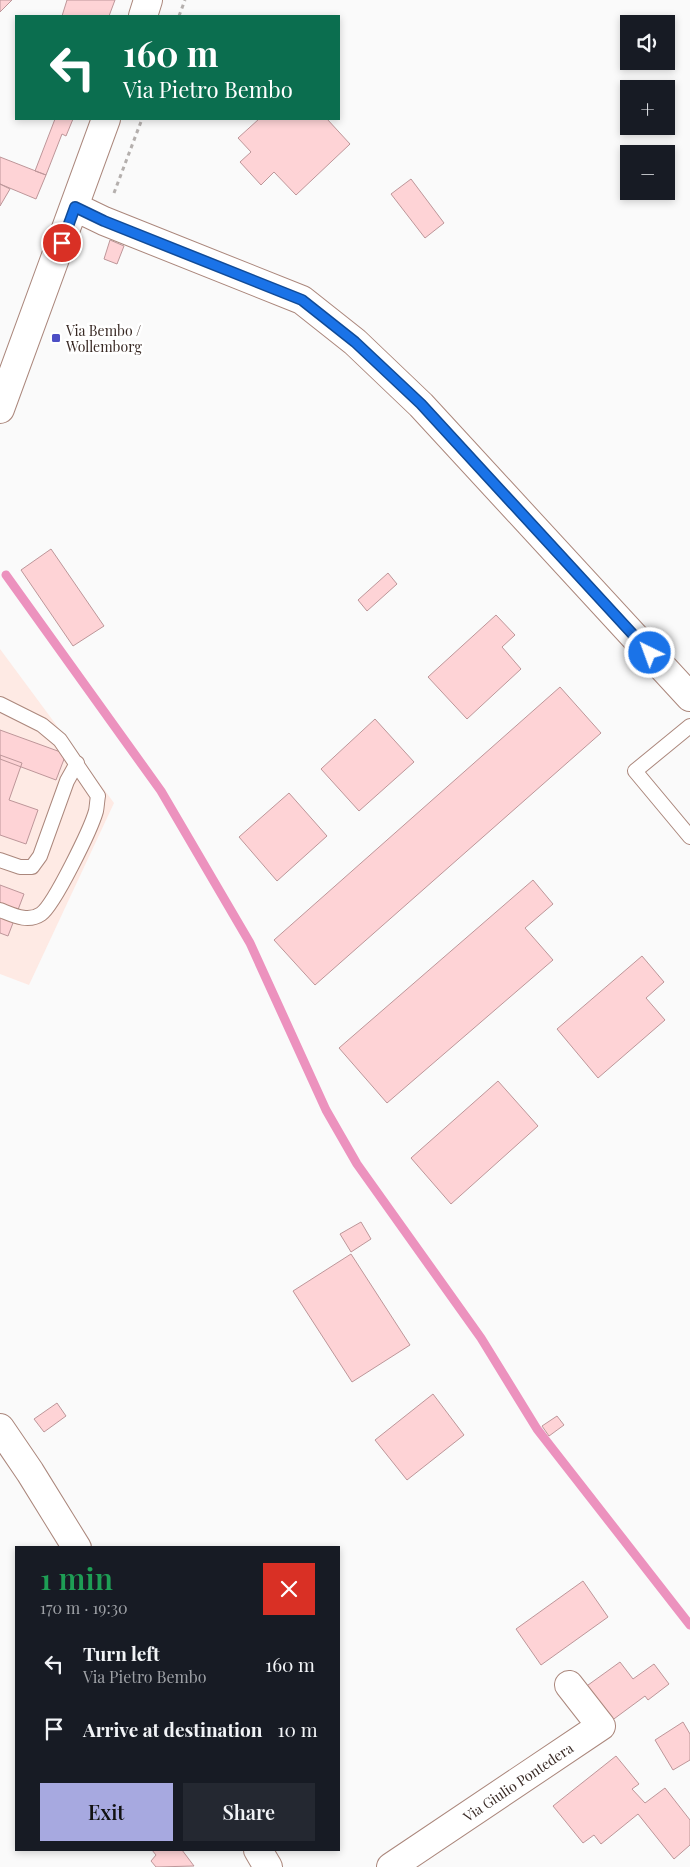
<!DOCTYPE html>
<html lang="en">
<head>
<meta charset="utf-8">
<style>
	:root { --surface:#171b24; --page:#242831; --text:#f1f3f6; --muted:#9ea1a6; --accent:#a7a9e0 }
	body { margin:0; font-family:"Playfair Display",serif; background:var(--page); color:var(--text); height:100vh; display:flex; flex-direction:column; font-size:19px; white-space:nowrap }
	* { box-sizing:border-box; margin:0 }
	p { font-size:16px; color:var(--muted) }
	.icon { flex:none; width:28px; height:28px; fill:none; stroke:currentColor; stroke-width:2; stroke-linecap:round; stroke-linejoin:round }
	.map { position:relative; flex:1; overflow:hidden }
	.sheet { position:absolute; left:15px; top:1546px; width:325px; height:305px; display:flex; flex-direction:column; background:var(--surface); border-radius:0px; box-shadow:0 2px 8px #0003 }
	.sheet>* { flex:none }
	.guide { position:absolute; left:15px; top:15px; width:325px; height:105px; border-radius:0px; box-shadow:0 2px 8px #0003; background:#0b6e4f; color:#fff; overflow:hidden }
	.tools { position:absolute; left:620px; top:15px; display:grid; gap:10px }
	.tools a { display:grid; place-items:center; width:55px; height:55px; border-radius:0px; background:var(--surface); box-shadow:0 2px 8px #0003; font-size:25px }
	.pin { position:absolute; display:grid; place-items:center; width:42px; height:42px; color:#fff; margin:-21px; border:2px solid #fff; border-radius:50%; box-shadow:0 1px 5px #0007 }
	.me { position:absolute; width:55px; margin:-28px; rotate:318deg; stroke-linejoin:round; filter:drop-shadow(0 0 4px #0008) }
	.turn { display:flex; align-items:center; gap:18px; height:105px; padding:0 25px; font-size:22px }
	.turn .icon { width:65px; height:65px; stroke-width:2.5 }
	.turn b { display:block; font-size:35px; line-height:42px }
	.round { display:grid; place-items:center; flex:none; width:52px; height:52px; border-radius:0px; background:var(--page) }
	.summary { display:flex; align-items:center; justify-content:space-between; height:85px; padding:0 25px }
	h1 { font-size:30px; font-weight:600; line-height:38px; color:#1e9e55 }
	.cta { display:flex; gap:10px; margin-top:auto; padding:10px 25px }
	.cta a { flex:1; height:58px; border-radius:0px; background:var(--accent); color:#111; font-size:20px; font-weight:600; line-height:58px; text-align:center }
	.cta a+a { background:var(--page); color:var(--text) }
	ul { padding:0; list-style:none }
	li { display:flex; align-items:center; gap:15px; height:65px; padding:0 25px }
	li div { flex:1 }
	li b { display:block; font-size:19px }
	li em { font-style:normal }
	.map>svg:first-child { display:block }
</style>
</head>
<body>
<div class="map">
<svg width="690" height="1867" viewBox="0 0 690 1867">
	<rect width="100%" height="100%" fill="#fafafa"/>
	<path fill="#feeae4" d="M0 649 114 803 29 985 0 974Z"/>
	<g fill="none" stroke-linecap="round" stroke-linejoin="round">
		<path stroke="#ec92be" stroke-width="9" d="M6 575 161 791 250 943 326 1110 357 1164 481 1338 537 1429 690 1625"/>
	</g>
	<path fill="#fed3d6" stroke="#bd9699" d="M0 0H12L0 12Z
		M67 0H115L109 16H62Z
		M55 119H73L66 136 62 134 46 175 35 171Z
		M259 119H327L350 144 296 195 274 172 261 185 240 162 251 152 238 138Z
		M0 157 46 175 36 199 0 184Z
		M411 179 444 223 425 238 391 194Z
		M0 184 10 189 0 206Z
		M110 240 124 246 117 264 104 259Z
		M51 549 104 626 73 646 21 570Z
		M388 573 397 584 367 611 358 600Z
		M496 615 515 635 502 647 521 669 467 719 428 677Z
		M560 687 601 733 315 985 274 940Z
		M375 719 414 762 359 811 321 769Z
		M0 730 66 754 56 780 0 759Z
		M0 755 22 763 9 800 38 810 26 844 0 835Z
		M289 793 327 836 277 881 239 837Z
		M533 880 553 904 525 928 553 960 387 1103 339 1048Z
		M0 885 24 894 8 936 0 933Z
		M642 956 664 982 646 998 665 1020 598 1078 557 1029Z
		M498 1081 538 1126 451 1204 411 1158Z
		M361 1222 371 1239 351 1252 340 1234Z
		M351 1254 410 1345 352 1382 293 1291Z
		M433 1394 464 1435 407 1480 375 1440Z
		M57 1403 66 1416 44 1432 34 1419Z
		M557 1416 564 1425 549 1436 542 1426Z
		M583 1581 608 1617 541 1665 516 1629Z
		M620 1662 633 1679 654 1664 669 1684 648 1700 645 1696 603 1727 577 1693Z
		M683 1722 690 1734V1760L673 1770 655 1740Z
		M616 1756 639 1784 632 1789 645 1803 665 1788 690 1820V1845L674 1859 638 1814 601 1844 594 1835 583 1843 553 1806Z
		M152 1850H182L194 1866 156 1867 151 1861 156 1855Z"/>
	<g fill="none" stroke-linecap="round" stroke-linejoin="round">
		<g stroke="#ab877c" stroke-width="16">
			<path id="lane" d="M0 704 42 725 60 740 98 796C97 801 97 806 96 811 91 829 54 905 41 914 28 923 13 915 0 910
				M690 726 635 771 690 837
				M0 860 20 867H32L40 856 67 781 77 763"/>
		</g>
		<g stroke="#ab877c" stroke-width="30">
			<path id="street" d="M75 207 104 221 302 300 355 342 421 405 690 697
				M0 1428 30 1472 77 1548
				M258 1850 268 1867
				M391 1867 601 1726 569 1685"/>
		</g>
		<g stroke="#ab877c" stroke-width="30">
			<path id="secondary" d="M143 16 148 0
				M0 409 106 119"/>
		</g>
		<path stroke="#b4afad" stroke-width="3" stroke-dasharray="4 4" stroke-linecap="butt" d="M179 16 185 0
			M114 193 142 119"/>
		<use href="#lane" stroke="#fff" stroke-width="14"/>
		<use href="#street" stroke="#fff" stroke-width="28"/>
		<use href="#secondary" stroke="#fff" stroke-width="28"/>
	</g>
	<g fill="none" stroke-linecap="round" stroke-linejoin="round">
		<g stroke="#114b97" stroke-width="12">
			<path id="route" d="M62 243 75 207 104 221 302 300 355 342 421 404 650 653"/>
		</g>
		<use href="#route" stroke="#1a73e8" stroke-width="9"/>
	</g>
	<rect fill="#4d4fc5" stroke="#fff" stroke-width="2" x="51" y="333" width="10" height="10" rx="2.5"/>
	<g text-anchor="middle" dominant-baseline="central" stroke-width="5" stroke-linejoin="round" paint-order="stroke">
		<g font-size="14" fill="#392a25" stroke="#fff" text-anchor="start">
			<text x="66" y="330">Via Bembo /<tspan x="66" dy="16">Wollemborg</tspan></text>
		</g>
		<g font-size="14" fill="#392a25" stroke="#fff">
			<text transform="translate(518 1782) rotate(-34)">Via Giulio Pontedera</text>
		</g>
	</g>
</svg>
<div class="tools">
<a><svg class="icon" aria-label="sound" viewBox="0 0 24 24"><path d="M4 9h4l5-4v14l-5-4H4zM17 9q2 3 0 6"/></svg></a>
<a>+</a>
<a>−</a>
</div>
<div class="pin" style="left:62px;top:243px;background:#d93025"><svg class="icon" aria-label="arrive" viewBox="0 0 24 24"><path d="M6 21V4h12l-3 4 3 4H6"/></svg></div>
<svg class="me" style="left:650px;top:653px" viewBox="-20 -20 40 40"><circle r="17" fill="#1a73e8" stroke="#fff" stroke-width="3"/><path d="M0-11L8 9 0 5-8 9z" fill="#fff"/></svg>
<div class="guide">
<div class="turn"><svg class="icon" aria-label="left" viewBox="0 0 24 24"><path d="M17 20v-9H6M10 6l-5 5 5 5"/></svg><div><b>160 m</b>Via Pietro Bembo</div></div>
</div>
<section class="sheet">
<div class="summary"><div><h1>1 min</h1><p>170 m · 19:30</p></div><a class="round" style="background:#d93025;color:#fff"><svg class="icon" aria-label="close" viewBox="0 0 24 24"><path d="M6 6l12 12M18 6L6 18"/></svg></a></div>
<ul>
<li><svg class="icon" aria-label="left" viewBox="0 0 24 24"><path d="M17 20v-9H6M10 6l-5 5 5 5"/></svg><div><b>Turn left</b><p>Via Pietro Bembo</p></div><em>160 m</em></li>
<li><svg class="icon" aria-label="arrive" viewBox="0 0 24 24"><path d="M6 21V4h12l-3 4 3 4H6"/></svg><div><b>Arrive at destination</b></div><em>10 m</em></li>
</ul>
<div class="cta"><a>Exit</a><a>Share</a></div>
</section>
</div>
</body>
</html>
